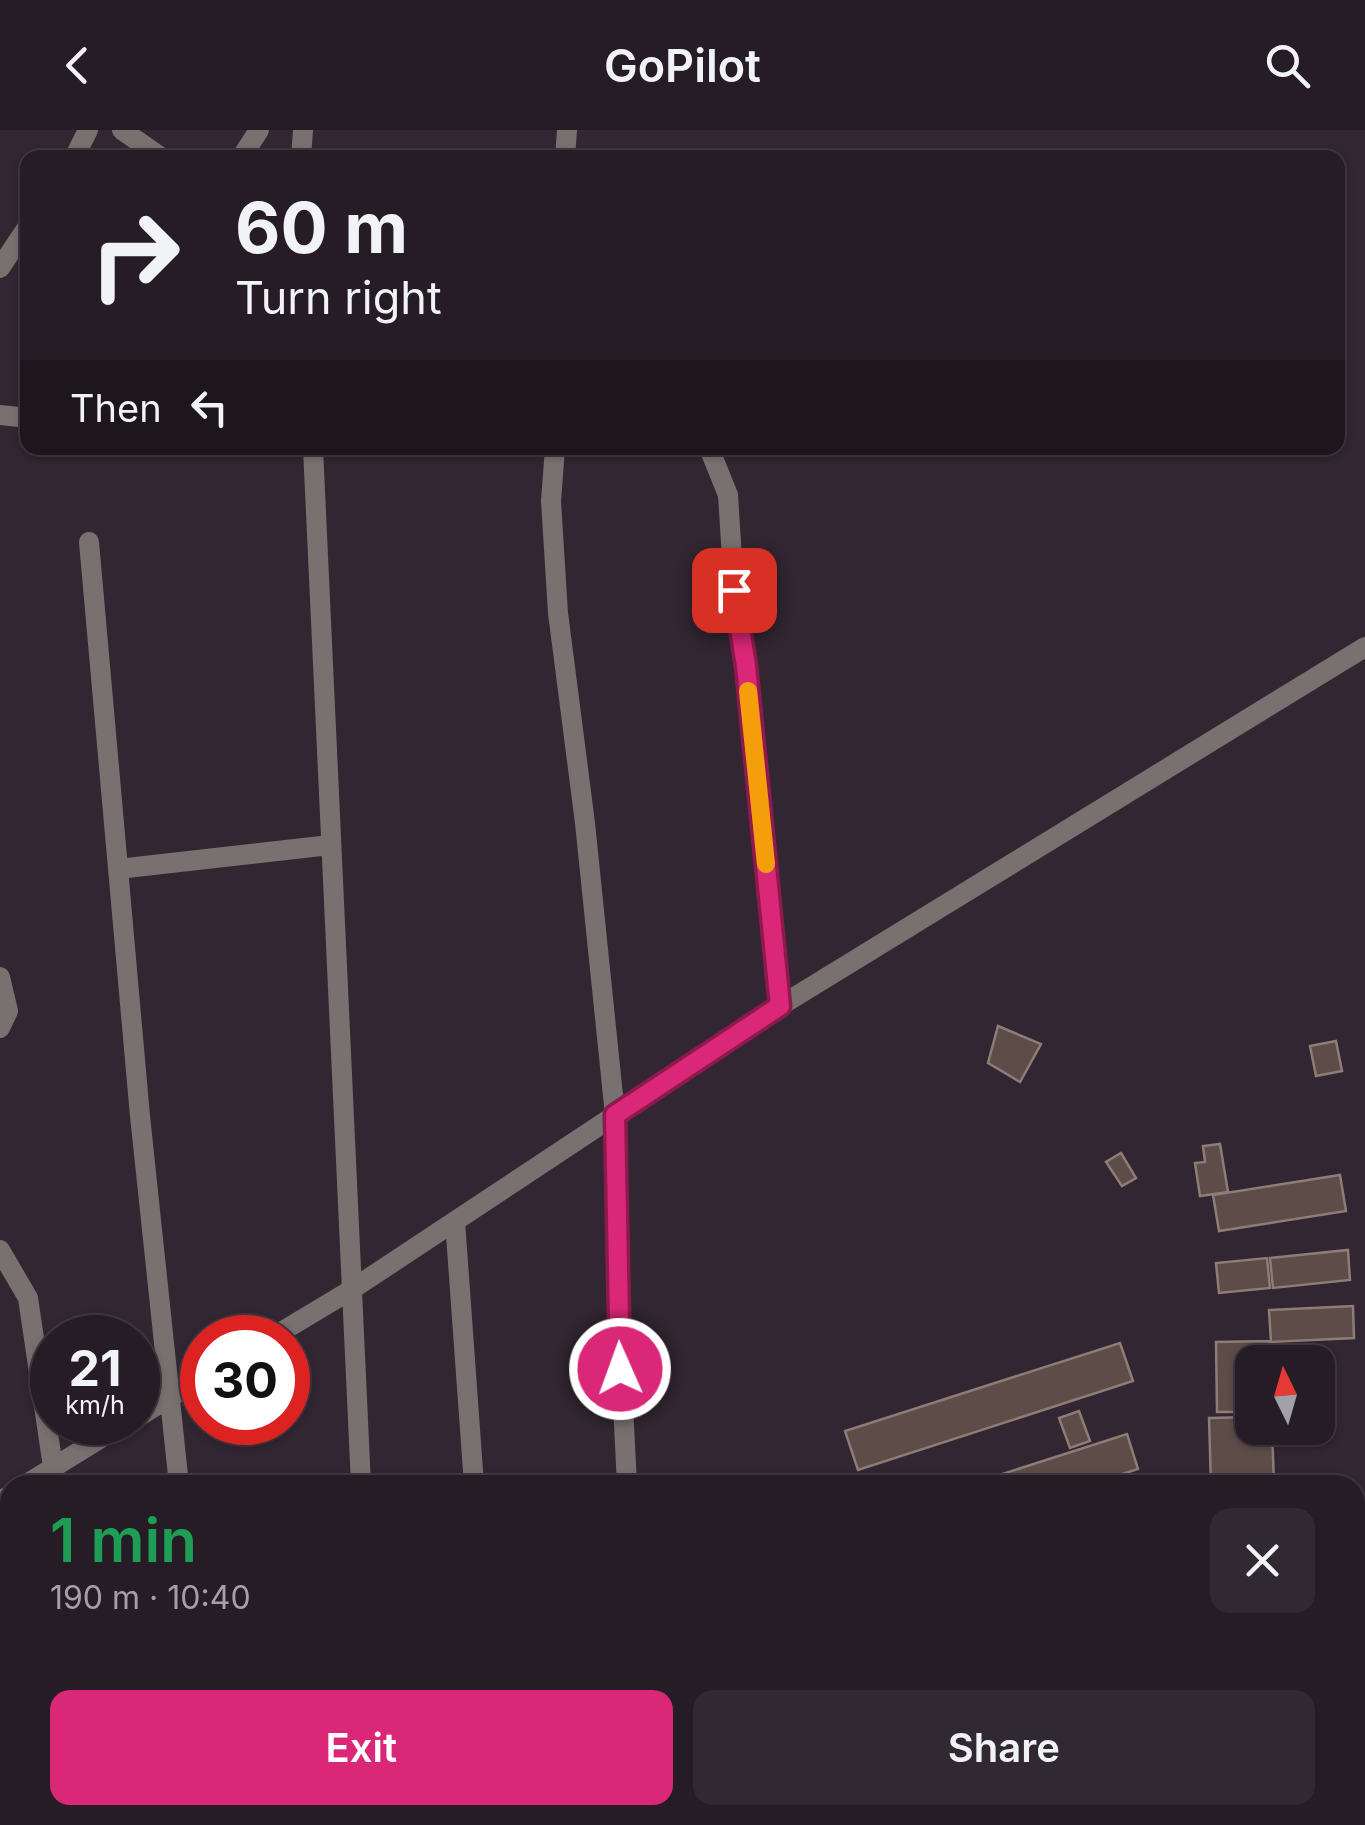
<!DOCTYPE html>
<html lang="en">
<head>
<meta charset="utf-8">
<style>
	:root { --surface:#251c25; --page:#312932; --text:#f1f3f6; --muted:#a3a1a7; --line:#423a42; --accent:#db2777 }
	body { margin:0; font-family:Inter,sans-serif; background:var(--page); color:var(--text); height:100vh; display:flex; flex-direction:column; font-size:38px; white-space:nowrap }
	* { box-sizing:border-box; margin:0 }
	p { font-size:32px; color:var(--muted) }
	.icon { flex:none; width:55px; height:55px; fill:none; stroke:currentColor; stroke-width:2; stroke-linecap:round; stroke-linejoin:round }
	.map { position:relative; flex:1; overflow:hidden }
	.panel { position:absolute; left:0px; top:1345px; width:1365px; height:350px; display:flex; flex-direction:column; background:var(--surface); border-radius:30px 30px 0 0; box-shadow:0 2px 8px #0004,0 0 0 2px var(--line) }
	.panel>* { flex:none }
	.hud { position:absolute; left:20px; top:20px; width:1325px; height:305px; border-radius:20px; box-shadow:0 2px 8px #0004,0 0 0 2px var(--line); background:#251c25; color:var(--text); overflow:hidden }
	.needle { width:65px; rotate:355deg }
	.tools { position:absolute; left:1235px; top:1215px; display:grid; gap:20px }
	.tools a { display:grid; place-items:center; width:100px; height:100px; border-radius:20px; background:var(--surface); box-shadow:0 2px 8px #0004,0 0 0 2px var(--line); font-size:50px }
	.speed { position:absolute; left:30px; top:1185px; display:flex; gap:20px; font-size:50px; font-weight:700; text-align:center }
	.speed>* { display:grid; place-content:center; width:130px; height:130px; border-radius:50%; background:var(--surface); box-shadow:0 2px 8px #0004,0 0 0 2px var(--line); line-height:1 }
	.speed small { font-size:25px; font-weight:400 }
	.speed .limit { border:15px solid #d22; background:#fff; color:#111 }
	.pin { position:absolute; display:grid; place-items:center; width:85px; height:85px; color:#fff; margin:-42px; border-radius:20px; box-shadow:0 5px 15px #0006 }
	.me { position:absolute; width:110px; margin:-55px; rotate:358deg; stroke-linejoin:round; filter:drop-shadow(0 0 8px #0008) }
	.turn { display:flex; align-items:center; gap:35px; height:210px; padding:0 50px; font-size:45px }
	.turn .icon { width:130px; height:130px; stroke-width:2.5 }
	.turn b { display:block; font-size:70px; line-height:85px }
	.then { display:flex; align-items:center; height:95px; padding:0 50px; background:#0003; gap:20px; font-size:38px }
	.round { display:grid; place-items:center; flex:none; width:105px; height:105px; border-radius:20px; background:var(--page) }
	.headline { display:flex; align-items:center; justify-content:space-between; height:170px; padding:0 50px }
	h1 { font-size:60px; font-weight:600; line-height:75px; color:#1e9e55 }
	.button { display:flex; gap:20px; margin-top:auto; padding:20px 50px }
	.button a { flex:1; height:115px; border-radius:20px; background:var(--accent); color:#fff; font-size:40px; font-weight:600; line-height:115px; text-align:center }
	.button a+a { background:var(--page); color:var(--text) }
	header { display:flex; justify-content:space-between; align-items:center; height:130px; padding:0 50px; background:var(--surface); font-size:45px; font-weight:600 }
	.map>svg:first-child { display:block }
</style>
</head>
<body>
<header><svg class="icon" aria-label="back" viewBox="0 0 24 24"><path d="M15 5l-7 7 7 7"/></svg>GoPilot<svg class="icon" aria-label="search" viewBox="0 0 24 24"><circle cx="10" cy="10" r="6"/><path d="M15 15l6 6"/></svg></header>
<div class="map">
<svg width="1365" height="1695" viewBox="0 0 1365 1695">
	<rect width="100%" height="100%" fill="#312631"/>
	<path fill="#5d4c47" stroke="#8e7c76" stroke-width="2.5" d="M998 896 1041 914 1020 952 988 933Z
		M1336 911 1342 941 1316 946 1310 916Z
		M1220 1014 1228 1062 1200 1066 1195 1033 1205 1032 1203 1016Z
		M1121 1023 1136 1048 1122 1056 1106 1032Z
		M1340 1045 1346 1081 1219 1101 1213 1065Z
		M1348 1120 1350 1150 1273 1158 1270 1128Z
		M1267 1128 1270 1158 1219 1163 1216 1133Z
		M1353 1176 1354 1208 1271 1212 1269 1180Z
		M1269 1211 1270 1232H1252V1282H1217L1216 1212Z
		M1120 1213 1133 1251 858 1340 845 1301Z
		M1079 1281 1090 1311 1070 1318 1059 1288Z
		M1252 1287V1298H1272L1274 1355H1211L1209 1288Z
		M1127 1304 1138 1339 1089 1355H968Z"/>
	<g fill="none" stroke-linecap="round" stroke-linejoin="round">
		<path stroke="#79716f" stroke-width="20" d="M122 0 162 28
			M74 28 88 0
			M241 28 259 0
			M301 28 303 0
			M565 28 567 0
			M0 138 28 96
			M0 285 28 288
			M313 318 361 1355
			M555 318 551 371 558 483 585 693 615 985 616 1133 627 1355
			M709 318 728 365 734 460 746 536 780 876
			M89 412 140 986 179 1355
			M118 739 330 715
			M0 847 8 881 0 898
			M455 1091 474 1355
			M0 1120 28 1168 53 1337
			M271 1208 351 1160 780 876 1365 517
			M138 1287 202 1248
			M25 1355 127 1292
			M0 1371 10 1365"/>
	</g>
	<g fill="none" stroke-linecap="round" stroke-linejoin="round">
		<g stroke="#8e194d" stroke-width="25">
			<path id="route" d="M620 1239 615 985 780 876 746 536 734 460"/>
		</g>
		<use href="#route" stroke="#db2777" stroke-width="18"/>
		<path stroke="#f59e0b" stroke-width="18" d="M748 561 766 734"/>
	</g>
</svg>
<div class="tools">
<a><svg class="needle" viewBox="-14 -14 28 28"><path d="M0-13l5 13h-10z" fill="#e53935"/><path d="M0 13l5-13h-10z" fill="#a3a1a7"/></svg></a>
</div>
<div class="speed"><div>21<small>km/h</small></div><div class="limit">30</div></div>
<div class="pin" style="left:734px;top:460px;background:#d93025"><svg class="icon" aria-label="arrive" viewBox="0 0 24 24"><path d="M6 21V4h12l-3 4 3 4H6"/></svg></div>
<svg class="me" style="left:620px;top:1239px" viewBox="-20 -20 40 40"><circle r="17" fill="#db2777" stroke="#fff" stroke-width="3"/><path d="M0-11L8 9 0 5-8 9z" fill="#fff"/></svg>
<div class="hud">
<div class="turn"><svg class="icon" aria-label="right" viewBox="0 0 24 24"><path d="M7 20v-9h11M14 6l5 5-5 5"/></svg><div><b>60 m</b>Turn right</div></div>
<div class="then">Then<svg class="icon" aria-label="left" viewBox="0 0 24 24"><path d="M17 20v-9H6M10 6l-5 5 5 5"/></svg></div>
</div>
<section class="panel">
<div class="headline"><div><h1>1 min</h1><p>190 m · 10:40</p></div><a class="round"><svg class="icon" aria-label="close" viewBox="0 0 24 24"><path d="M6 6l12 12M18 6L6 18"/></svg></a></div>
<div class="button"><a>Exit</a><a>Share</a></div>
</section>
</div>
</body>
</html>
